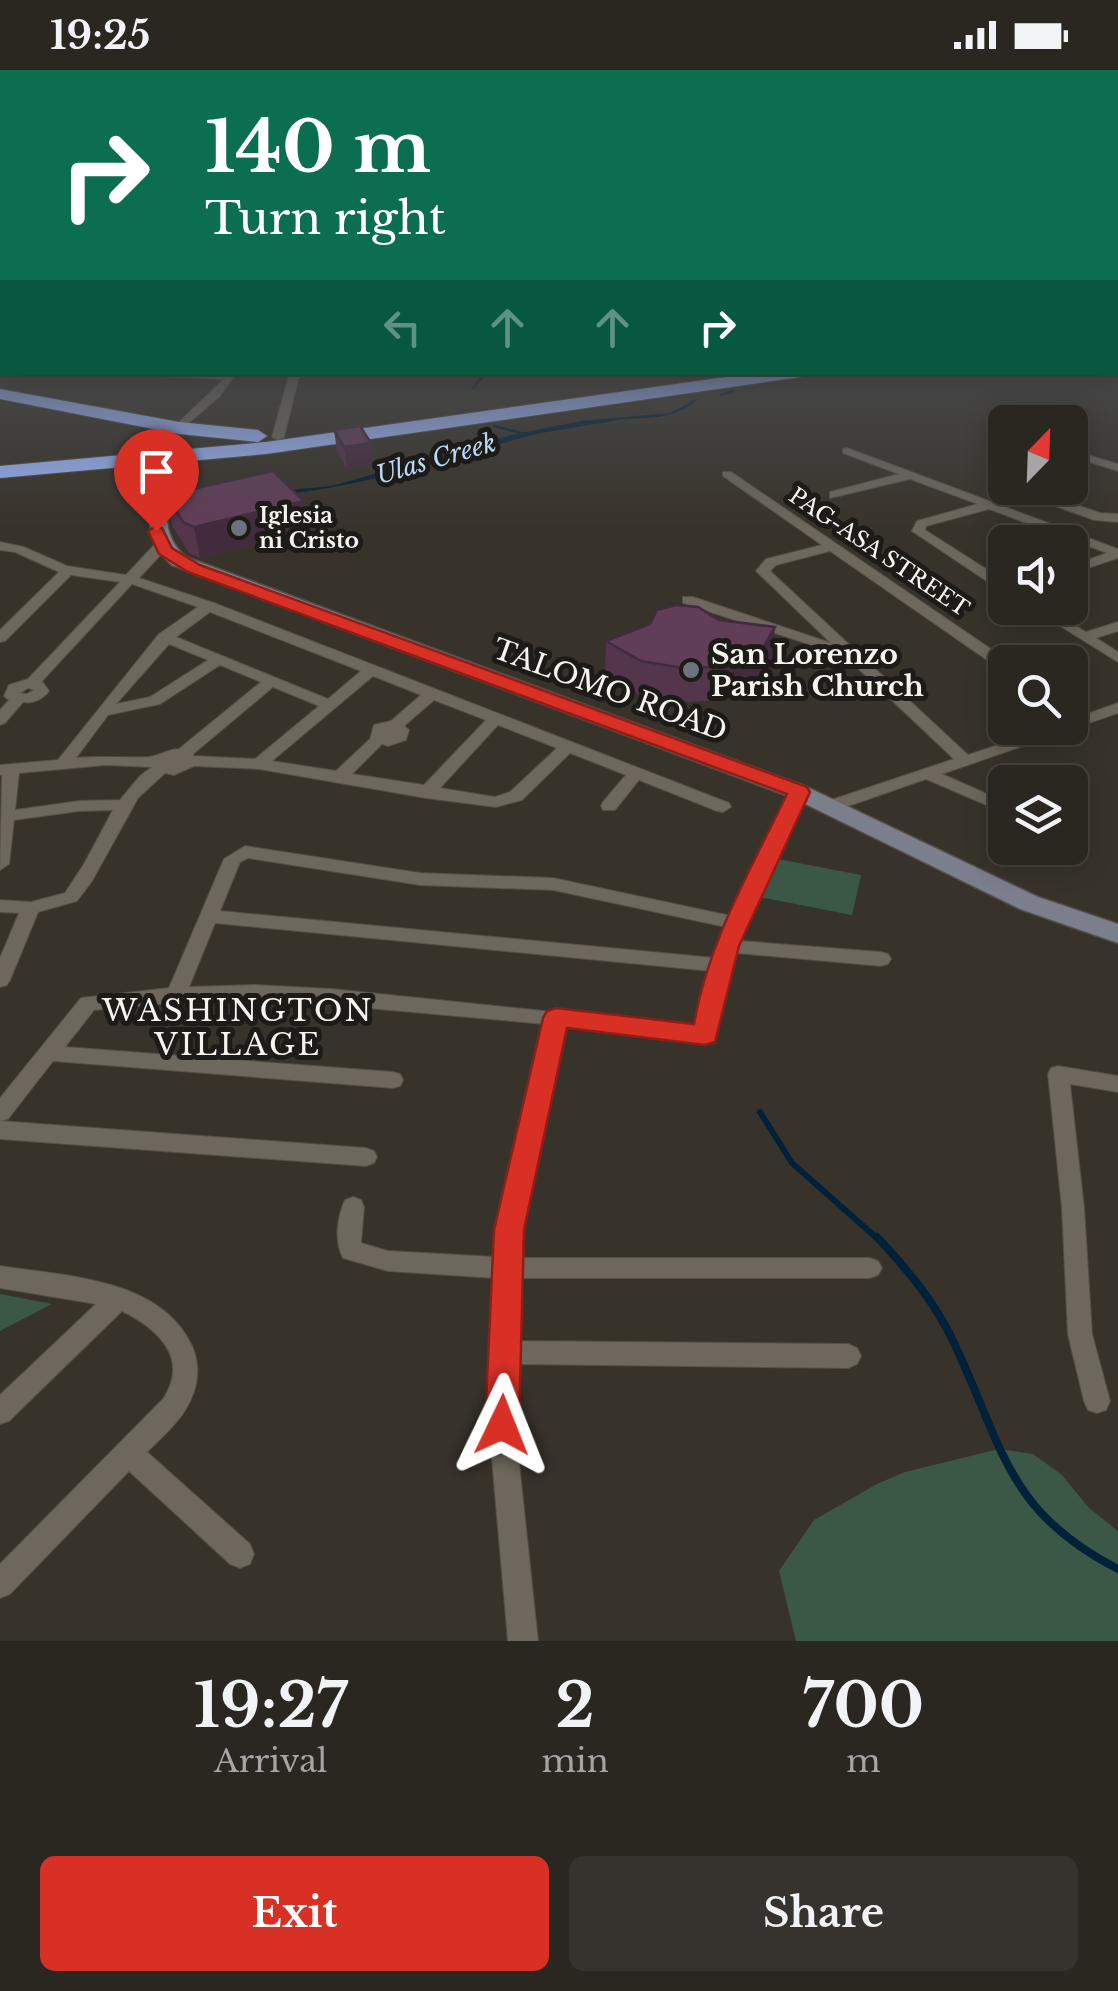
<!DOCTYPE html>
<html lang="en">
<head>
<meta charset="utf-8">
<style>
	:root { --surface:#2a2620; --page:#36322d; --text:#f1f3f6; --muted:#a5a5a5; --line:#46433e; --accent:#d93025 }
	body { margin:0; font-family:"Libre Baskerville",serif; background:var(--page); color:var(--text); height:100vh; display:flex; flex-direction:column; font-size:38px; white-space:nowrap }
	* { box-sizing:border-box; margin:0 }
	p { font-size:32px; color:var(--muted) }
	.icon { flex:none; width:55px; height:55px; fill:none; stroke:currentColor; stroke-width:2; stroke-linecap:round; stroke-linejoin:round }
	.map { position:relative; height:1571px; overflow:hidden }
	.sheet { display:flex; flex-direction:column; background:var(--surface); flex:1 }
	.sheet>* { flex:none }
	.top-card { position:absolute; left:0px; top:0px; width:1120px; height:305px; box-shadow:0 5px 25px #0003,0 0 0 2px var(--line); background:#0b6e4f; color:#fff; overflow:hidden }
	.needle { width:65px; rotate:23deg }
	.fabs { position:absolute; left:988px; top:335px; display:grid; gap:20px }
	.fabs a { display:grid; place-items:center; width:100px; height:100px; border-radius:15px; background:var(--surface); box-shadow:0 5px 25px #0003,0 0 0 2px var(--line); font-size:50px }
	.pin { position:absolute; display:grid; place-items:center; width:85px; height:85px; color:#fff; margin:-102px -42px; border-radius:50% 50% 50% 0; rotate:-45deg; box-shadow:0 0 10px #0007 }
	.pin .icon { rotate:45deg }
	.me { position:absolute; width:110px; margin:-55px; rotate:2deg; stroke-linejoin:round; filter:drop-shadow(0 0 8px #0008) }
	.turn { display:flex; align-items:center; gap:35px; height:210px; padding:0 40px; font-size:45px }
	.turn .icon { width:130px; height:130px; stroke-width:2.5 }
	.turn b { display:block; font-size:70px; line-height:85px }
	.lanes { display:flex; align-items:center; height:95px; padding:0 40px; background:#0003; justify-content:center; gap:50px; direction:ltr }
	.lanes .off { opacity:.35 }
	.eta { display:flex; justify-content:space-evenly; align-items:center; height:170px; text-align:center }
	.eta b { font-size:60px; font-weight:800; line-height:70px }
	.action { display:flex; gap:20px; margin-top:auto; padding:20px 40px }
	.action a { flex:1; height:115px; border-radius:15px; background:var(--accent); color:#fff; font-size:40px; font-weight:800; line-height:115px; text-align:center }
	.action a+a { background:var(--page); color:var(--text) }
	.status { display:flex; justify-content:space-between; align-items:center; height:70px; padding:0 50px; background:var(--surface); direction:ltr }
	.status svg { height:28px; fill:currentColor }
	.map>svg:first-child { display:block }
</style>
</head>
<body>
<div class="status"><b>19:25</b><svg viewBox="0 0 49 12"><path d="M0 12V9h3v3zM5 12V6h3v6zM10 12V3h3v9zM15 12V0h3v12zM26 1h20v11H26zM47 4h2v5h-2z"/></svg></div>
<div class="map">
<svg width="1118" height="1571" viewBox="0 0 1118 1571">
	<rect width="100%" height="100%" fill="#38332a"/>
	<path fill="#3b5746" d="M772 788 861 805 852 845 760 827Z
		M0 1224 52 1234 0 1261Z
		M999 1379 1033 1384 1062 1405 1088 1437 1118 1461V1571H796L779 1501 814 1450 877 1414 905 1402Z"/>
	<path fill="#00213a" d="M698 328C672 354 645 345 612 351 582 357 550 360 521 368 440 391 358 418 274 425L267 422 332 416 511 365 581 351 670 343Z"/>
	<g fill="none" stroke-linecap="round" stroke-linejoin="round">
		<path stroke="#00213a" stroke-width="2.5" d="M473 318 484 305
			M721 325 733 321
			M494 356 525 364"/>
		<path stroke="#00213a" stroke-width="6" d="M760 1042 792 1093 879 1170"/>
		<path stroke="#00213a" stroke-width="8" d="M877 1167C906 1198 935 1232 953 1271 1003 1375 1005 1441 1118 1499"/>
		<g stroke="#544e47" stroke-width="2">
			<path id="street" d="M131 302 227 303 237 302 220 326 179 361 175 360V356L224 309 136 305Z
				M290 302H300L284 367 278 370 272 367Z
				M847 378 1118 479V488L1070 504V496L1107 483 989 439 926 456 925 460 1005 511V521L1000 520 912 461 917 451 978 434 910 409 830 428V422L899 404 843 383V379Z
				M1084 384 1118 394V401L1080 389V385Z
				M723 402H731L1010 592H1005V600L1000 599 830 481 776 495 770 501 968 685 1049 658H1070V650L1118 633V643L942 704 1005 732V743L926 709 837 740H825L823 736 825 732 954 689 845 586 683 533V527H693L831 573 756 501 766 489 822 475 723 406Z
				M1037 421 1100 443 1118 444V452L1094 450 1033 428V422Z
				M0 472 24 477 67 496 126 505 156 473H166V479L139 508 214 533 729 733 731 737 723 742 717 741 639 710 615 740H603L601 736 603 732 626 705 570 683 522 730 496 737 426 728 259 699 194 696 174 705 165 703 138 728 92 811 77 831 38 842 10 910 7 915 0 917V888L19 843 0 842V830L31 832 65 823 84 794 113 740 79 741 14 750 9 794 0 800 2 705H0V695L58 690 159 564 198 537 132 514 42 611 49 621C43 629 33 634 23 632L5 653 0 655V640L9 630 4 626 9 615 28 609 120 512 71 505 5 571 0 572V560L59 502 15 482 0 480ZM210 542 361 601 328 629 176 567ZM169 574 208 590 150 627 116 634ZM220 595 261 612 179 679C168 679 159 686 149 687 124 688 101 686 76 688L108 645 160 634ZM373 606 421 625 391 651 374 655 370 669 336 701 272 691ZM273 617 319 636 255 689 194 686 193 684ZM28 618 34 620 27 624 20 623ZM434 630 486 650 424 715 352 704 382 674 388 676 406 670 409 660 404 656ZM498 655 557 678 510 722 495 727 440 718ZM106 695 152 697 140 706 120 730 79 731 15 740 19 703Z
				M1031 538H1047L1086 562 1118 552V561L1096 568 1118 582V592Z
				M799 717 807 722 765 810 740 871 881 882 888 884 891 889 888 894 881 896 736 883 715 965 712 970 705 973 564 957 521 1159 520 1188H870L878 1191 882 1198 878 1205 870 1208H519L517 1271 848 1274 857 1278 861 1286 857 1294 848 1298 517 1294 515 1355 538 1571H508L489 1355 495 1208 388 1201 343 1188C334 1170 337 1148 345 1130L353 1127 361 1130 364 1137 361 1173 388 1181 496 1187 497 1159 545 954 279 930H207L94 940 65 977 393 1002 400 1004 403 1010 400 1016 393 1018 53 991 8 1049 0 1051 366 1078 374 1081 377 1087 374 1093 366 1096 0 1069V1028L81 928 169 918 224 789 245 776 420 803 553 808 731 846 791 722ZM248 788 420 815 553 820 726 857 717 876 715 888 220 841 240 792ZM215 853 711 901 697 957 332 919 255 915 189 917Z
				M1070 761 1086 770 1083 774 1070 773Z
				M1058 996 1118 1006V1022L1070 1014 1084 1138 1092 1264 1110 1331 1106 1340 1097 1343 1088 1340 1084 1331 1068 1264 1062 1138 1048 1004 1051 998Z
				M0 1196C65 1206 161 1208 192 1276 202 1299 197 1322 184 1342 174 1357 159 1370 147 1382L250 1474 254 1484 250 1494 240 1498 230 1494 129 1401 10 1524 0 1528V1494L163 1329C190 1288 158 1259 122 1241L9 1351 0 1354V1325L96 1234 0 1218Z"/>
		</g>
		<g stroke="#544e47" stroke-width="3">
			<path id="secondary" d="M164 385 178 388C170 423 154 460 186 487L807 717 1038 827 1118 854V873L1020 839 791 727 172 495C139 466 147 421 164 385Z"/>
		</g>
		<g stroke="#544e47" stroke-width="2">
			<path id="highway" d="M761 302H809L801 307 266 384 0 408V396L266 372Z
				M0 319 179 352 258 360 267 366 258 372 179 364 0 329Z"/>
		</g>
		<use href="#street" fill="#6d675d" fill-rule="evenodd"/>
		<use href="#secondary" fill="#7b7e8b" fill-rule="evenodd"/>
		<use href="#highway" fill="#9cb5f6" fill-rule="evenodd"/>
	</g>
	<path fill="#53354c" d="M334 360 371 373 373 395 347 399 337 381Z
		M166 425 304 431 308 461 200 488 189 483 172 456Z
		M719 550 771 590 760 610 744 621 709 631 681 632 640 625 605 604 606 571Z"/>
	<path fill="#432b3e" d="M371 373 373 395 347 399 344 377Z
		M304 431 308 461 200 488 194 457Z
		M775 557 771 590 760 610 744 621 709 631 712 597Z"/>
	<path fill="#603e58" stroke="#432b3e" stroke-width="2.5" d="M360 356 371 373 344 377 334 360Z
		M273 401 304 431 194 457 183 452 166 425Z
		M676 535 698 537 719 550 775 557 764 576 748 587 712 597 683 598 641 591 606 571 650 554 657 540Z"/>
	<linearGradient id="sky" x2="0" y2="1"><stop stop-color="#1f1c17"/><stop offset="0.52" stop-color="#4d5055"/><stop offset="1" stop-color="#4d5055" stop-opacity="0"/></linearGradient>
	<rect width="1118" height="460" fill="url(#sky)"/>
	<path fill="#d93025" stroke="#8d1f18" stroke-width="2.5" d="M156 456 162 458 172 478 200 495 807 717 810 722 739 876 715 972 705 975 567 958 524 1160 519 1355 514 1366 502 1371 490 1366 485 1355 494 1160 543 948 547 941 556 938 694 954C708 872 751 799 787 724L188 502 159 484 148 461Z"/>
	<g fill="#6b7280" stroke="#1d1b17" stroke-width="4">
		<circle cx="239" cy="458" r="10"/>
		<circle cx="691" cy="600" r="10"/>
	</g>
	<g text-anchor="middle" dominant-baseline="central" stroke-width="10" stroke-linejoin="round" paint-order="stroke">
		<g font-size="22" font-weight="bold" fill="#f7f4ee" stroke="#1d1b17" text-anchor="start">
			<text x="259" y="445">Iglesia<tspan x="259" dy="25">ni Cristo</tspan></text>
		</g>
		<g font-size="22" fill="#f7f4ee" stroke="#1d1b17">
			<text transform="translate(879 482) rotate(34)">PAG-ASA STREET</text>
		</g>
		<g font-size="25" font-style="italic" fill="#b8d9f8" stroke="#1d1b17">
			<text transform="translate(436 389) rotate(-16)">Ulas Creek</text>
		</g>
		<g font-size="28" font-weight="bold" fill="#f7f4ee" stroke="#1d1b17" text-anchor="start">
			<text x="711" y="584">San Lorenzo<tspan x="711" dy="32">Parish Church</tspan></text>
		</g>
		<g font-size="28" fill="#f7f4ee" stroke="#1d1b17">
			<text transform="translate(610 620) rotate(20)">TALOMO ROAD</text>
		</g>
		<g font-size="30" letter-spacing="2.5" fill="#f7f4ee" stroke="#1d1b17">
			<text x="238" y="940">WASHINGTON<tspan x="238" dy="34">VILLAGE</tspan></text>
		</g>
	</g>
</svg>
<div class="fabs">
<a><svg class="needle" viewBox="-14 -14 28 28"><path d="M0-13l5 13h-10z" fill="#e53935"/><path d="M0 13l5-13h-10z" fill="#a5a5a5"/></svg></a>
<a><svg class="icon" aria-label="sound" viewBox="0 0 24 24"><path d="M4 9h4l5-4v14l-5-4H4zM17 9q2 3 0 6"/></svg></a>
<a><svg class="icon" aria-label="search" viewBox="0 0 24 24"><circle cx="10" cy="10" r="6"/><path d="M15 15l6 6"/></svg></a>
<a><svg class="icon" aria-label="layers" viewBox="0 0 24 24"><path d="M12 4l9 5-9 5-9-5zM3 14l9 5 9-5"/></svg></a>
</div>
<div class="pin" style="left:156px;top:461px;background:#d93025"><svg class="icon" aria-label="arrive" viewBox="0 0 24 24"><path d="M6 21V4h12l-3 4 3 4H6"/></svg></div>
<svg class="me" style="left:502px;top:1355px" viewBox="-20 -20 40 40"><path d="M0-17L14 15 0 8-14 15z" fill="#d93025" stroke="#fff" stroke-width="4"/></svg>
<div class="top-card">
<div class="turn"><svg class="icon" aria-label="right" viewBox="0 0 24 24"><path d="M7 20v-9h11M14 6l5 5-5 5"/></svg><div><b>140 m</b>Turn right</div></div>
<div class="lanes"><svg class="icon off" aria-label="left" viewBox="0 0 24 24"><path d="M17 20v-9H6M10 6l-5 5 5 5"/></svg><svg class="icon off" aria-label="ahead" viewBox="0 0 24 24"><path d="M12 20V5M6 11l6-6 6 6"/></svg><svg class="icon off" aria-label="ahead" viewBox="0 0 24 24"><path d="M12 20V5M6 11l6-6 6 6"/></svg><svg class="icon" aria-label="right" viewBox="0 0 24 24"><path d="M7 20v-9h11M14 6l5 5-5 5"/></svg></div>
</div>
</div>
<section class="sheet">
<div class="eta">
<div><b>19:27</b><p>Arrival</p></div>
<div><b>2</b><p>min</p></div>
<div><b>700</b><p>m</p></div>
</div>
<div class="action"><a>Exit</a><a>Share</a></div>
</section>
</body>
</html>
